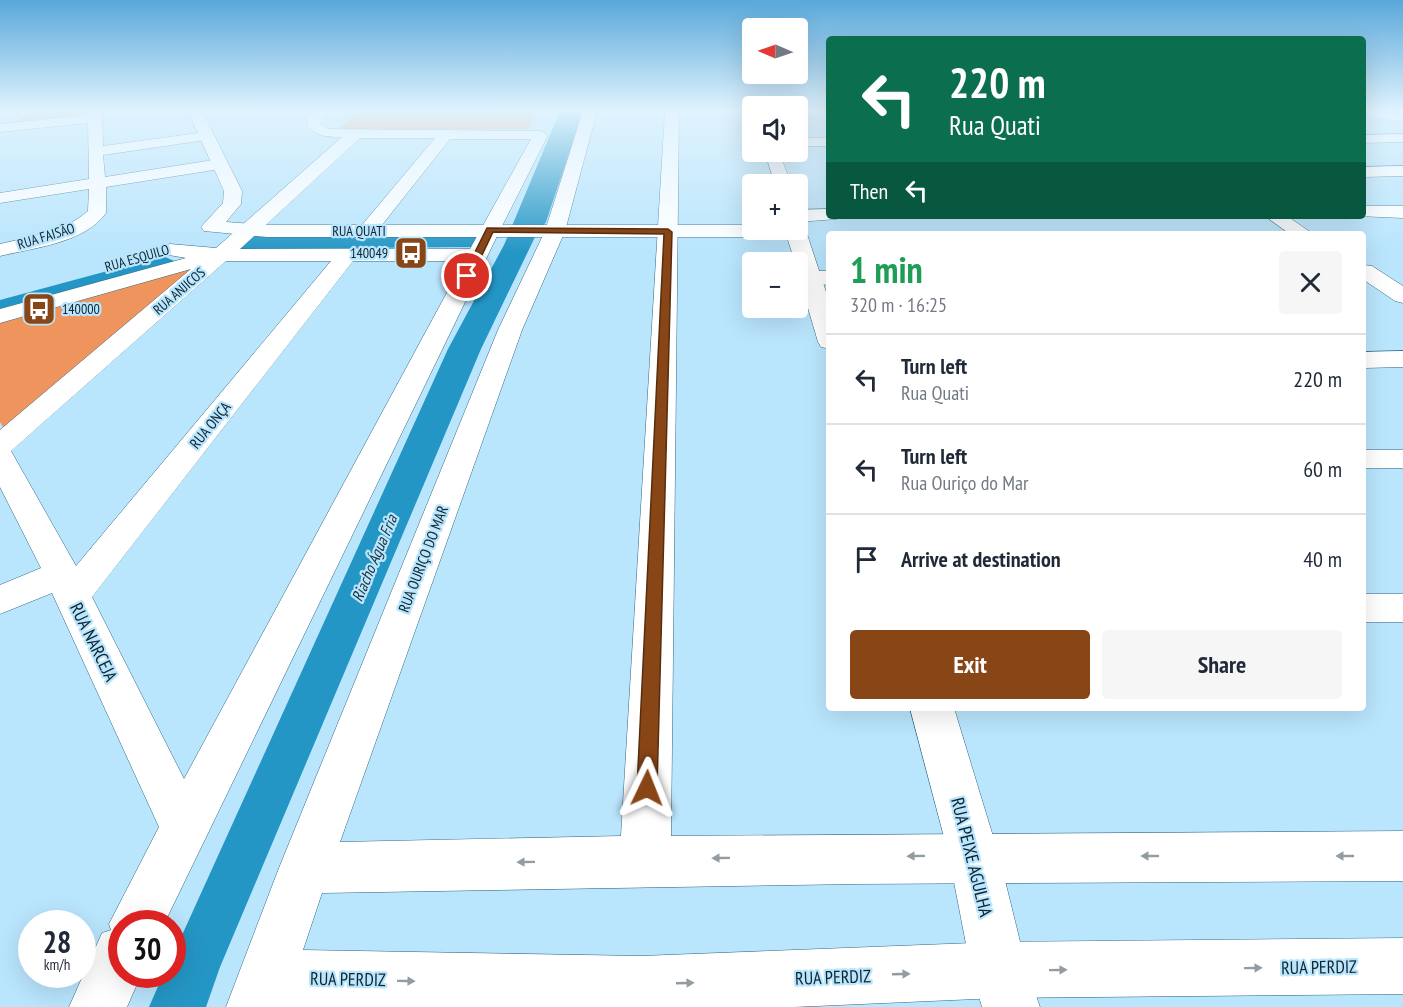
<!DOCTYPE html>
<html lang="en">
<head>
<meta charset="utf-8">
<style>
	:root { --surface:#fff; --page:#f6f6f7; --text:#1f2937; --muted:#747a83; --line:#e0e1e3; --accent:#884516 }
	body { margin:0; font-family:"PT Sans Narrow",sans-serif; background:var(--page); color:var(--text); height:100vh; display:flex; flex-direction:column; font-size:22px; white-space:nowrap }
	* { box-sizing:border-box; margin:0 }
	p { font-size:20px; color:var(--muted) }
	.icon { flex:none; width:33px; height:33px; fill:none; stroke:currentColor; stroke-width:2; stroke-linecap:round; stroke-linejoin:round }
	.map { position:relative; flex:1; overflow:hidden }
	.side { position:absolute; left:826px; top:231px; width:540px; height:480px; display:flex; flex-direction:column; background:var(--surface); border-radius:6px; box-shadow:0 6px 24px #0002 }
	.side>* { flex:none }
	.banner { position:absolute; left:826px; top:36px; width:540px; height:183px; border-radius:6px; box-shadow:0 6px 24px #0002; background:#0b6e4f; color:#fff; overflow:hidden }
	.needle { width:39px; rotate:272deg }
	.tools { position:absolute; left:742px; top:18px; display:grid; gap:12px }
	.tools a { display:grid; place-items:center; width:66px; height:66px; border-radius:6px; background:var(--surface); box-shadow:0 6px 24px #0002; font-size:30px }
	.speed { position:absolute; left:18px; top:910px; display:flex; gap:12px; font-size:30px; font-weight:700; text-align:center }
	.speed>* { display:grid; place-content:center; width:78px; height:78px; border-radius:50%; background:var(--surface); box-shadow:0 6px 24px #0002; line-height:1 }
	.speed small { font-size:15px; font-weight:400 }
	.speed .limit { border:9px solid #d22; background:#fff; color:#111 }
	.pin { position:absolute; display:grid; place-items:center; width:51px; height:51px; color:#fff; margin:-26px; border:3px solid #fff; border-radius:50%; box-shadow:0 2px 6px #0007 }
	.me { position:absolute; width:66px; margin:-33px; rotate:2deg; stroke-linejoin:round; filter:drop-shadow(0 0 4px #0008) }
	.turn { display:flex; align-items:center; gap:21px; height:126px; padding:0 24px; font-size:27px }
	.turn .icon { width:78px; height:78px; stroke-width:2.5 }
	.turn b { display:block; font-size:42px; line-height:51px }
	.then { display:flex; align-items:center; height:57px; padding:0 24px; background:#0003; gap:12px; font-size:22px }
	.round { display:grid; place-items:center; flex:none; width:63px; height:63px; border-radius:6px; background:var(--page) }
	.summary { display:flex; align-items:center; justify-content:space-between; height:102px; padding:0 24px }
	h1 { font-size:36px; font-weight:700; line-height:45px; color:#1e9e55 }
	.action { display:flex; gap:12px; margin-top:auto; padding:12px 24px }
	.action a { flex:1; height:69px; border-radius:6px; background:var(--accent); color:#fff; font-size:24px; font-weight:700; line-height:69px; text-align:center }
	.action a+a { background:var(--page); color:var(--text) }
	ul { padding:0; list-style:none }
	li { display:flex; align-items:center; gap:18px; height:90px; padding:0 24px; border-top:2px solid var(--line) }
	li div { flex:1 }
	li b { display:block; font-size:22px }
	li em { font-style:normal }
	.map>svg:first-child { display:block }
</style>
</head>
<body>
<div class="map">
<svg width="1403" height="1007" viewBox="0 0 1403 1007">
	<rect width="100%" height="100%" fill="#b9e5fd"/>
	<path fill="#ef945d" d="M35 111H84L83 118 5 126Z
		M361 111H537L528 129 337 130Z
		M205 265 7 434 0 422V320Z"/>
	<path fill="#2496c5" d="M560 111H583L546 222 535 237 481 349 220 967 206 1007H149L163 975H172L173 955 448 349 504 245Z
		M484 234 477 247 239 249 253 236Z
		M163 256 181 264 0 312V300Z"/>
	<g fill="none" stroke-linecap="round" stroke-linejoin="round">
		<g stroke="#326882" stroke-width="1">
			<path id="street" d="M88 111H102L103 146 206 132 213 136 206 140 103 155 105 177 220 159 228 164 220 169 106 187V213C85 243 33 248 0 256V244C30 237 64 232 88 211L89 189 0 203V193L89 179 88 123 0 132V124L88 115Z
				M314 111H328L322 118 321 124 329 129 541 131 548 135 500 230 164 924H122V975H141L127 1007H69L102 933 111 930 109 924 159 827 52 593 0 614V585L41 568 0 487V430L191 269 0 323V309L186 258 163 254 160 250 163 246 170 244 216 248 342 137C328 137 316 137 307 125L308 117ZM360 138H435L357 231 360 235H374L450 139H531L470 249H240ZM226 261H331L76 566 11 451ZM353 261H464L184 779 92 597Z
				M583 111H597L565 231 522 330 340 842 621 836 665 111H679L671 836 1403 831V881L854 884 322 893 303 950 641 956 999 942 1403 938V994L999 998 793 1007H226L279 868 498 330 545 231Z
				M798 111H830V117L798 118Z
				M1364 111 1403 114V122L1364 115Z
				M1403 134V142L1364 143V135Z
				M798 138H830V146H798Z
				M1403 166V176L1364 177V167Z
				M1364 206H1403V218L1358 216H1364Z
				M830 209V216H839L837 219 798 222V210Z
				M1265 216H1287L1313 234H1290Z
				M1364 265 1372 266 1403 286V303L1395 301 1364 280Z
				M811 271H830V285L803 283 800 278 803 273Z
				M1403 351V367L1364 368V352Z
				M1364 450H1403V468H1364Z
				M1364 594H1403V622H1364Z"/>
		</g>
		<g stroke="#326882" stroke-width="1">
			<path id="secondary" d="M188 111H202L242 191 241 204 226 222 267 225H753V230H798V225L806 231 830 304V349L821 347 818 342 798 274V262H795L787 237H267L204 231 201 227 223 203 224 191Z
				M765 152H779L791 184H775Z
				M910 708H954L999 856 1027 970 1040 1007H982L971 970 949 856Z"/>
		</g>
		<use href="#street" fill="#fff" fill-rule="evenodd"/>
		<use href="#secondary" fill="#fff" fill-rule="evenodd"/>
	</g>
	<defs><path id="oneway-solid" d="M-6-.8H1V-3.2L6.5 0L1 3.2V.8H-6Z" transform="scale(1.5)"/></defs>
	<g fill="#939ca1">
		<use href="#oneway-solid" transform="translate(916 856) rotate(179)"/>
		<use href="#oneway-solid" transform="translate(1150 856) rotate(-180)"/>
		<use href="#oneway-solid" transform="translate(1345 856) rotate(-180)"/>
		<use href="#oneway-solid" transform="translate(721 858) rotate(179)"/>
		<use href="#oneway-solid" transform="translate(526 862) rotate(179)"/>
		<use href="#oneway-solid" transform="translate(1253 968) rotate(-1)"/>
		<use href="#oneway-solid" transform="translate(1058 970) rotate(-1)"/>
		<use href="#oneway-solid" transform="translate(901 974) rotate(-2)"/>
		<use href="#oneway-solid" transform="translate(406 981) rotate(1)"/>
		<use href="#oneway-solid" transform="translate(685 983) rotate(-2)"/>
	</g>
	<linearGradient id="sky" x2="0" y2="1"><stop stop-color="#59a8da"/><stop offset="0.44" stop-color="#e0f3fe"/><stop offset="1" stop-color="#e0f3fe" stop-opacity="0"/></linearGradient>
	<rect width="1403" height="252" fill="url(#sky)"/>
	<path fill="#884516" stroke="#582d0e" stroke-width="1.5" d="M487 228 668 229 672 232 657 788 654 795 647 797 640 795 637 788 664 234 493 232 472 276 464 278 463 276Z"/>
	<defs>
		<g id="bus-square" transform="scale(1.725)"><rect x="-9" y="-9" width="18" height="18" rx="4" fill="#884516" stroke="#b9e5fd"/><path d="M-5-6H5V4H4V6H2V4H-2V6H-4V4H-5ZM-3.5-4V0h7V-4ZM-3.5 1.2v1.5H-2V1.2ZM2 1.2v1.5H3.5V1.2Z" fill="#fff"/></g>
	</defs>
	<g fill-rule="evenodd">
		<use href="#bus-square" x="411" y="253"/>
		<use href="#bus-square" x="39" y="309"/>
	</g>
	<g text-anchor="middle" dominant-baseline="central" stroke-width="4.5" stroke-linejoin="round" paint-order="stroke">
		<g font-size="14" fill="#0e242f" stroke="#b9e5fd">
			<text x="359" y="231">RUA QUATI</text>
			<text transform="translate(46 236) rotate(-17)">RUA FAISÃO</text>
			<text transform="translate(137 258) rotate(-16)">RUA ESQUILO</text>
			<text transform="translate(179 291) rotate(-41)">RUA ANJICOS</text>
		</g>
		<g font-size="14" fill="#0e242f" stroke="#b9e5fd" text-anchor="end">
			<text x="388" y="253">140049</text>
			<text x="62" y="309" text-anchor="start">140000</text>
		</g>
		<g font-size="15" fill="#0e242f" stroke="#b9e5fd">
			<text transform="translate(210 425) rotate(-51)">RUA ONÇA</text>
			<text transform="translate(423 559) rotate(-69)">RUA OURIÇO DO MAR</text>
		</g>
		<g font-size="16" font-style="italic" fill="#19303b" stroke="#b9e5fd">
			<text transform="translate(374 558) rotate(-67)">Riacho Água Fria</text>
		</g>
		<g font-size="18" fill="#0e242f" stroke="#b9e5fd">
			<text transform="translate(94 642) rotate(64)">RUA NARCEJA</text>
			<text transform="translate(972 857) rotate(76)">RUA PEIXE AGULHA</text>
			<text transform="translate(1319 967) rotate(-1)">RUA PERDIZ</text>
			<text transform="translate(833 977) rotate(-2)">RUA PERDIZ</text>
			<text transform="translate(348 979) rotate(1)">RUA PERDIZ</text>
		</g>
	</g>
</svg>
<div class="tools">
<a><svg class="needle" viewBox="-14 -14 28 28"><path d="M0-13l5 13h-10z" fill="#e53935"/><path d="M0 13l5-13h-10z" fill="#747a83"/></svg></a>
<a><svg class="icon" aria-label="sound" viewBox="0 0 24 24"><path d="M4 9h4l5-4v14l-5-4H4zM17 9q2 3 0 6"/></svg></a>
<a>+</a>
<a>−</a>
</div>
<div class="speed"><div>28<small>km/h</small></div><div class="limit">30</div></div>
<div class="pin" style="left:467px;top:276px;background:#d93025"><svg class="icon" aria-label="arrive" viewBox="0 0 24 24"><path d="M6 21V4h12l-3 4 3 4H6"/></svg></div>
<svg class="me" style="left:647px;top:788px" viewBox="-20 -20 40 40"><path d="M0-17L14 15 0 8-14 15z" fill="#884516" stroke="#fff" stroke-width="4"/></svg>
<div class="banner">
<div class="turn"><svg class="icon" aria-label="left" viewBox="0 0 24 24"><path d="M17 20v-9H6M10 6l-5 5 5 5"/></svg><div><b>220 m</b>Rua Quati</div></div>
<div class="then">Then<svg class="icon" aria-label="left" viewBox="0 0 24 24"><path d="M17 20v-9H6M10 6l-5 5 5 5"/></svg></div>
</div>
<section class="side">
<div class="summary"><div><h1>1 min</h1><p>320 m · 16:25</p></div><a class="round"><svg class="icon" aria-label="close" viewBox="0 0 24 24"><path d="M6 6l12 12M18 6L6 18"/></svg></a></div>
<ul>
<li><svg class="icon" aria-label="left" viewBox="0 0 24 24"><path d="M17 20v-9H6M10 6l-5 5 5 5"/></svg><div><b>Turn left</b><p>Rua Quati</p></div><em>220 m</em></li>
<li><svg class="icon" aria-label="left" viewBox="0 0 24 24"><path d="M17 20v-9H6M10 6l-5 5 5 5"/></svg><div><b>Turn left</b><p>Rua Ouriço do Mar</p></div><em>60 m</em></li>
<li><svg class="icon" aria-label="arrive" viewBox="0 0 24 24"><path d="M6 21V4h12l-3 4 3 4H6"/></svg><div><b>Arrive at destination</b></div><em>40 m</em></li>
</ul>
<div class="action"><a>Exit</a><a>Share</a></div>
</section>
</div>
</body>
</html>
